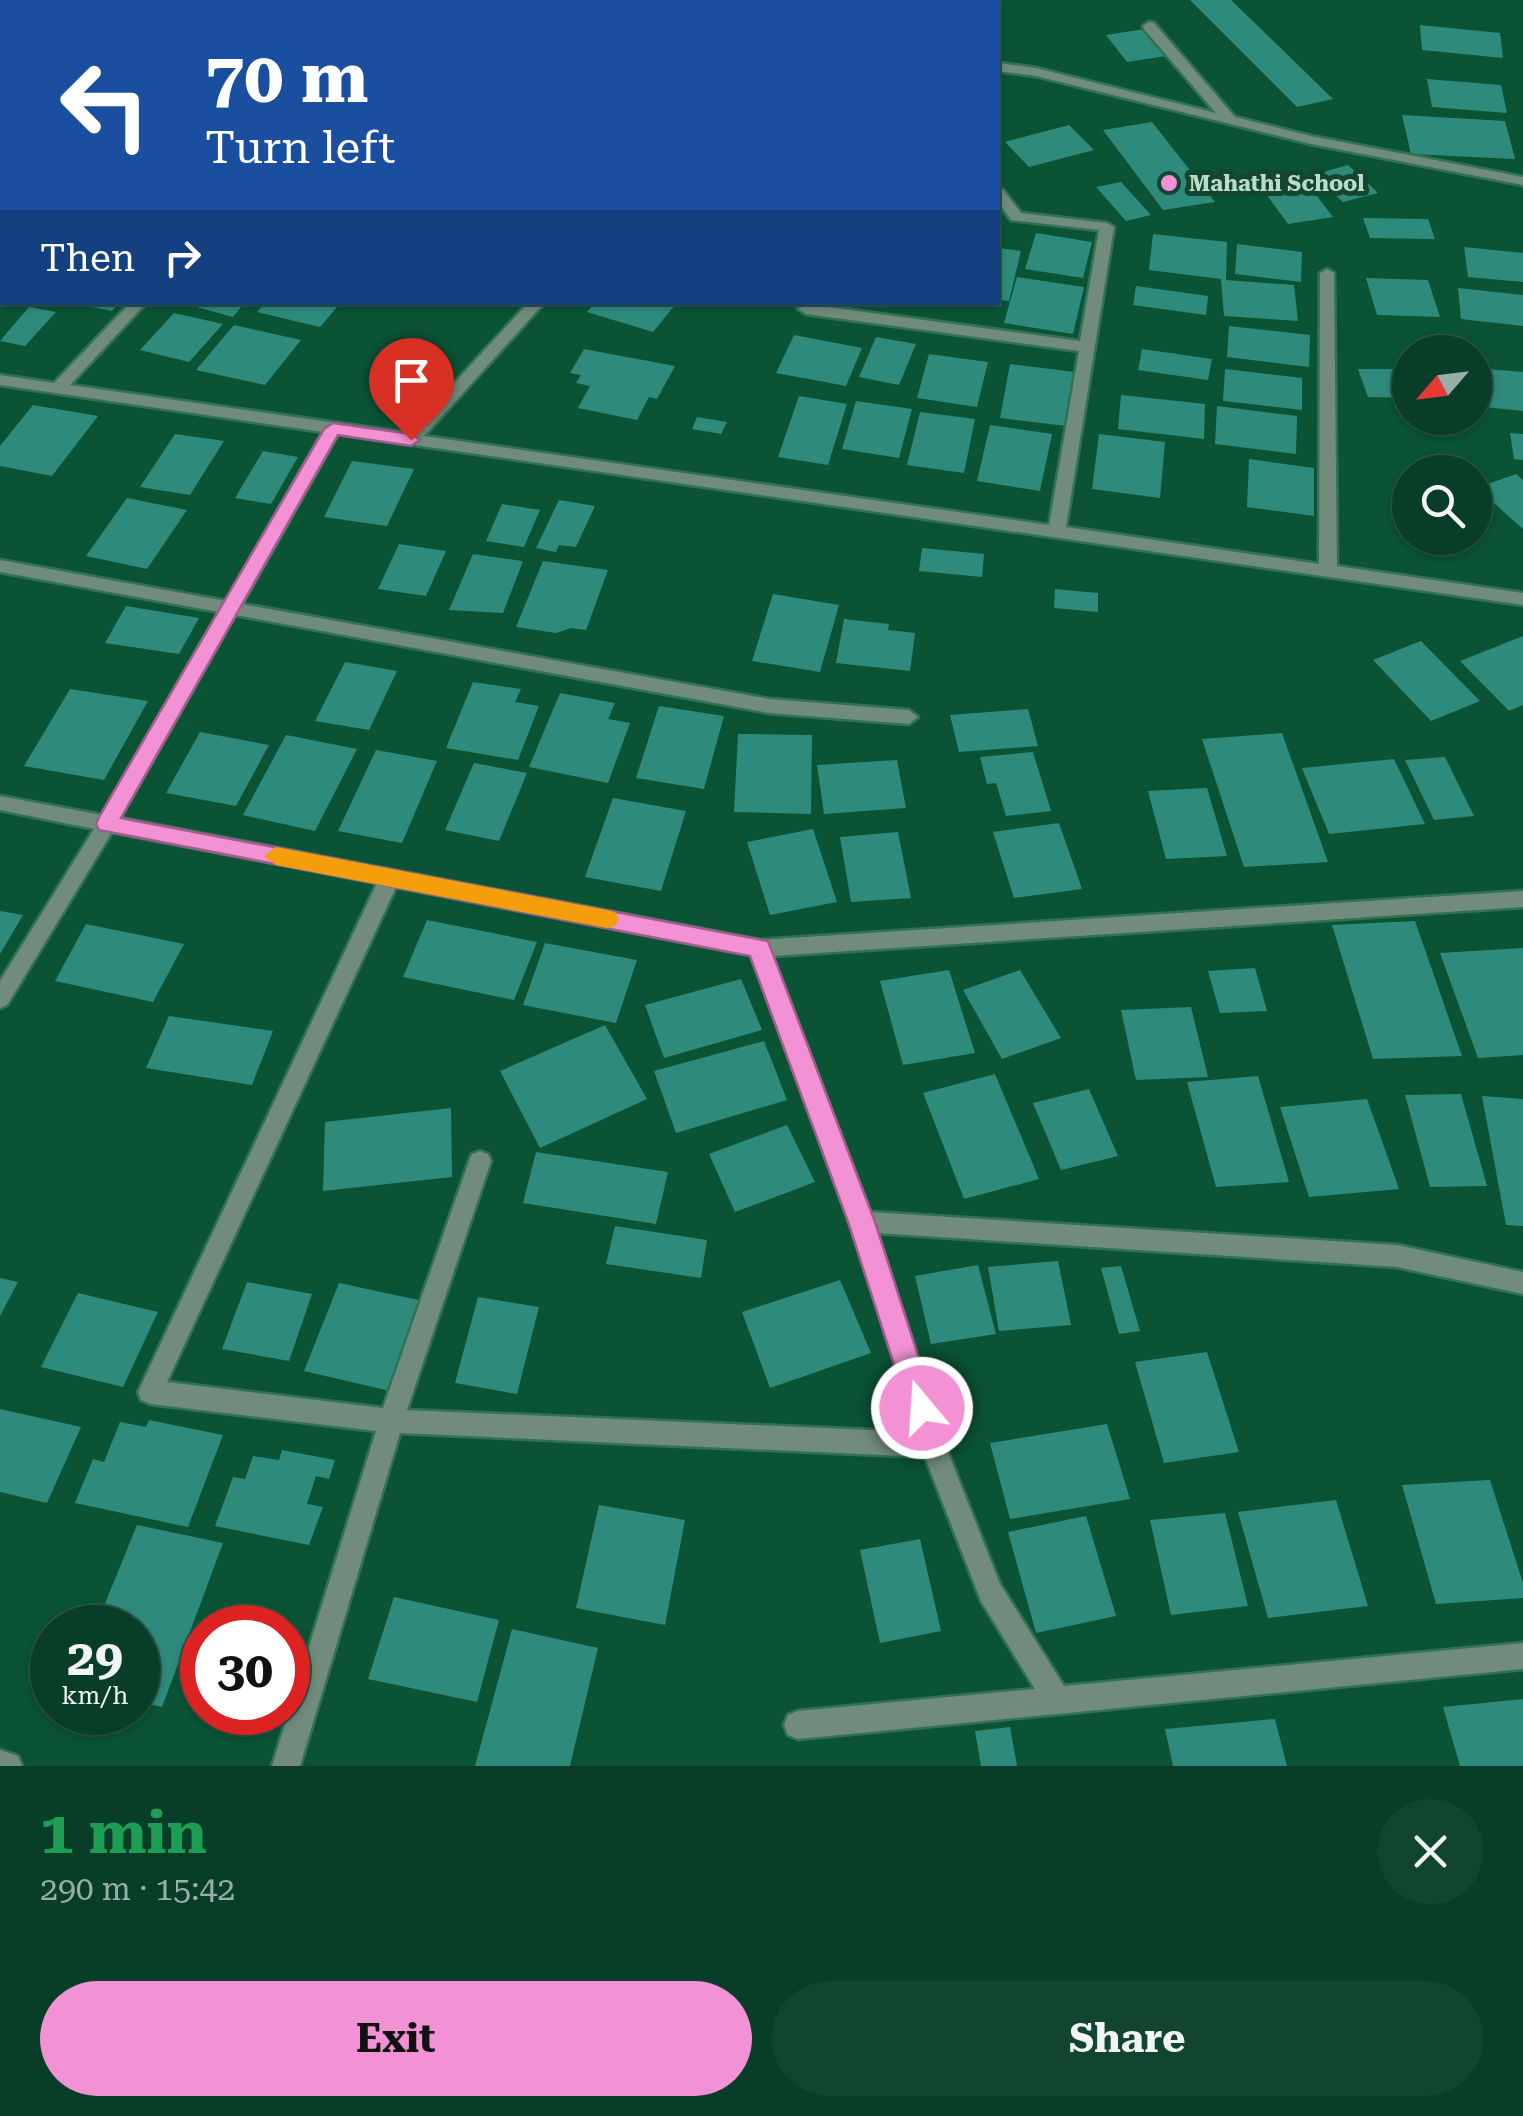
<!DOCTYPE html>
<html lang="en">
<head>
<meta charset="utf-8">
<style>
	:root { --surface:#083e28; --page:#114530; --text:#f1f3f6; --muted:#98aea8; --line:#295745; --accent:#f391d5 }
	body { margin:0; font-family:"Roboto Serif",serif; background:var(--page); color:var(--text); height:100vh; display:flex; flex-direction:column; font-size:38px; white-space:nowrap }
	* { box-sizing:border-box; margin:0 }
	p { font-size:32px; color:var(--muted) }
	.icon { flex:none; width:55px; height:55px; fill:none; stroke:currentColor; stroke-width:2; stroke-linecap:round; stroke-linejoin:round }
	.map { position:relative; height:1766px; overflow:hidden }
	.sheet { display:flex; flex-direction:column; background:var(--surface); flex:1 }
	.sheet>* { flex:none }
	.top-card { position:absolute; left:0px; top:0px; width:1000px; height:305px; box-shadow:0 2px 8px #0004,0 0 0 2px var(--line); background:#1a4fa0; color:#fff; overflow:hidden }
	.needle { width:65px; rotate:242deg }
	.tools { position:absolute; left:1392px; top:335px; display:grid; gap:20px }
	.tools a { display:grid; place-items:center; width:100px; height:100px; border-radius:50%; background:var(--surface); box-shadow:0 2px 8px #0004,0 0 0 2px var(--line); font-size:50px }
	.speed { position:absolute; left:30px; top:1605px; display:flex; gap:20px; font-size:50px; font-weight:700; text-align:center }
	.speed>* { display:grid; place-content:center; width:130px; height:130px; border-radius:50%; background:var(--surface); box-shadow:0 2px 8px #0004,0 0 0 2px var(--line); line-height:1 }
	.speed small { font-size:25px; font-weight:400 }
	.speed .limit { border:15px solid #d22; background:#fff; color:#111 }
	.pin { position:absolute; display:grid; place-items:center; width:85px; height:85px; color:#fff; margin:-102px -42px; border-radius:50% 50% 50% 0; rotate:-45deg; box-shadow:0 0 10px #0007 }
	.pin .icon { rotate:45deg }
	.me { position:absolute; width:110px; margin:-55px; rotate:342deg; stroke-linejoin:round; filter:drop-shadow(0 0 8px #0008) }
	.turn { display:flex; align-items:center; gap:35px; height:210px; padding:0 40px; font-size:45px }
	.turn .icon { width:130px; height:130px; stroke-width:2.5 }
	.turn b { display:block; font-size:70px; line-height:85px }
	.then { display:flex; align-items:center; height:95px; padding:0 40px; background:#0003; gap:20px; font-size:38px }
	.round { display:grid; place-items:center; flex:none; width:105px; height:105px; border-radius:52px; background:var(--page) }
	.summary { display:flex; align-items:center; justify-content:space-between; height:170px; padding:0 40px }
	h1 { font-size:60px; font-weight:700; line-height:75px; color:#1e9e55 }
	.primary-button { display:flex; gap:20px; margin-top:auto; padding:20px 40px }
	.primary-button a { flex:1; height:115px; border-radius:60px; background:var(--accent); color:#111; font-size:40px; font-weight:700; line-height:115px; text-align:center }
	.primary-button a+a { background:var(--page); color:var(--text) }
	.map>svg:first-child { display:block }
</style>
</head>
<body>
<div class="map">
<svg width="1523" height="1766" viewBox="0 0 1523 1766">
	<rect width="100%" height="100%" fill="#0a5335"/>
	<path fill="#2e8b7c" d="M1190 0H1231L1333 99 1297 107Z
		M1420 25 1500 33 1503 58 1422 50Z
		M1145 29 1166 56 1127 62 1106 35Z
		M1427 79 1501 85 1507 113 1432 107Z
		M1402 115 1505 121 1515 159 1411 154Z
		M1152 122 1215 202 1163 210 1103 130Z
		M1069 125 1094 150 1029 167 1005 142Z
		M1348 165 1378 193 1343 202 1313 175Z
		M1121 182 1151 215 1126 221 1096 187Z
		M1307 183 1333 217 1288 224 1263 190Z
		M1363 218 1428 219 1435 239 1370 238Z
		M1036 233 1092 242 1083 278 1025 269Z
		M1153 234 1227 242 1226 280 1294 285 1298 321 1224 316 1221 279 1149 270Z
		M1237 244 1302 252 1301 282 1235 274Z
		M1464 247 1523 253V282L1468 277Z
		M998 248 1021 251 1009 301 998 300Z
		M1017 277 1084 287 1073 334 1004 323Z
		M1366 278 1428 280 1440 317 1377 315Z
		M1136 286 1208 296 1206 315 1133 305Z
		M1458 288 1523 295V326L1461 319Z
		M66 302H119L112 311Z
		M178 302H245L233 317Z
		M266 302H316L337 307 320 327 257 312Z
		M596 302H667L675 305 653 332 587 312Z
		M29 307 56 312 25 346 0 341Z
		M174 313 223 324 189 362 140 350Z
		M234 325 301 340 265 385 196 370Z
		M1229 326 1310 335 1309 367 1227 357Z
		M794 335 862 348 846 386 776 373Z
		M876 337 916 344 899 385 859 377Z
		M584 349 675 366 657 399 649 397 637 420 578 408 590 386 576 383 581 375 570 373Z
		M1142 349 1212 359 1208 380 1138 370Z
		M929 354 988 362 977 407 917 398Z
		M1010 364 1074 372 1066 426 1000 418Z
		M1475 368 1523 372V411L1475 406Z
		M1225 369 1302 378V410L1223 401Z
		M1358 369H1410V398L1368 397Z
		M1121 395 1205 404 1204 439 1118 429Z
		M799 396 847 404 828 465 778 457Z
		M856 401 912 409 899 458 842 449Z
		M33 405 98 416 52 476 0 466V446Z
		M1217 406 1297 416 1296 454 1215 444Z
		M920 412 975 419 964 473 907 465Z
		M697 417 727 422 721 434 692 429Z
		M990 425 1052 434 1040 491 977 481Z
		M1510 433 1523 434V460L1514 459Z
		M175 434 224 441 190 495 140 487Z
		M1099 434 1165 442 1160 498 1092 489Z
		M263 451 298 457 271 504 235 498Z
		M1249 459 1314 468V516L1247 507Z
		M352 461 414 469 387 526 324 517Z
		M1516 474 1523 480V529L1477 488Z
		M127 498 187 510 147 569 86 556Z
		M559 500 595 506 576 547 559 545 556 552 536 548Z
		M502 504 540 510 524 547 486 541Z
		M399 544 446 551 426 596 378 589Z
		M922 548 984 554 982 577 919 571Z
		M473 554 523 561 503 613 449 610Z
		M543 561 608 570 586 630 571 628 556 633 516 627Z
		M1055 589 1098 593V612L1054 608Z
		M773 594 839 605 820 672 752 661Z
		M126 606 199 618 179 654 105 643Z
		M844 619 889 624 888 630 915 633 910 671 836 663Z
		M1523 636V705L1509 711 1460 661Z
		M1421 641 1480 701 1431 721 1373 660Z
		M345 662 397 671 369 730 315 721Z
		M473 682 521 689 515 702 539 706 518 760 446 748Z
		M70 689 148 701 104 780 24 766Z
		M560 693 615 703 608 719 630 723 608 783 529 767Z
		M659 706 724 716 704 789 636 778Z
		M1028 709 1038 746 959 752 950 715Z
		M200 732 269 745 236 806 166 793Z
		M1282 733 1328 862 1244 867 1202 739Z
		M738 734 812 735 811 814 734 812Z
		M286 735 357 749 315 831 243 815Z
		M376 750 437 761 402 843 338 831Z
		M1033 752 1051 811 1006 816 996 783 987 784 980 757Z
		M1445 757 1474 816 1434 820 1405 760Z
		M1394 759 1425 824 1329 834 1302 768Z
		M897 760 906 808 824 814 817 765Z
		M474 763 527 773 499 841 445 830Z
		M1207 788 1227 856 1166 859 1148 791Z
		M613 798 686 811 661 891 585 877Z
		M1059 823 1082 889 1014 898 993 832Z
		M813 829 837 902 770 915 747 842Z
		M898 832 911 898 851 902 840 837Z
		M0 911 23 915 0 954Z
		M427 920 537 942 514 1000 403 977Z
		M1415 921 1462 1056 1373 1059 1332 925Z
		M86 924 184 944 153 1002 55 981Z
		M545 943 637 960 616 1023 523 1005Z
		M1523 948V1055L1478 1058 1440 953Z
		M1255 968 1267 1011 1220 1013 1208 971Z
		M949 970 975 1053 903 1065 880 981Z
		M1020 970 1061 1038 1002 1059 963 990Z
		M741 979 762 1030 664 1058 645 1005Z
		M1191 1007 1208 1077 1136 1080 1121 1010Z
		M169 1016 273 1031 252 1085 146 1068Z
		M605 1025 647 1099 540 1148 500 1071Z
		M764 1041 787 1100 676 1133 654 1071Z
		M995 1074 1039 1179 964 1199 923 1093Z
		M1258 1076 1289 1182 1216 1187 1187 1082Z
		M1089 1089 1118 1156 1061 1170 1033 1103Z
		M1461 1094 1487 1186 1430 1187 1405 1095Z
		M1482 1096 1523 1099V1226L1506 1225Z
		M1367 1099 1399 1189 1309 1197 1280 1107Z
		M451 1108 452 1177 323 1191 325 1122Z
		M787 1125 815 1182 735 1212 709 1154Z
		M536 1152 668 1172 656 1224 523 1203Z
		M615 1226 707 1240 701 1278 606 1264Z
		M1058 1261 1071 1325 999 1331 988 1267Z
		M978 1265 996 1334 931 1344 915 1276Z
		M1121 1266 1140 1331 1119 1334 1101 1268Z
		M0 1278 18 1282 0 1316Z
		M840 1280 871 1353 770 1388 742 1312Z
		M247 1282 312 1294 289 1361 222 1349Z
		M339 1283 423 1301 390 1391 304 1371Z
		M78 1293 158 1312 123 1387 41 1367Z
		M478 1297 539 1307 517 1394 455 1383Z
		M1207 1352 1239 1452 1164 1463 1135 1362Z
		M0 1409 81 1427 47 1503 0 1492Z
		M149 1420 223 1435 188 1527 75 1503 93 1459 104 1462 120 1422 146 1427Z
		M1107 1424 1130 1499 1010 1519 990 1443Z
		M282 1450 335 1460 329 1479 316 1476 307 1504 323 1507 309 1545 215 1526 233 1477 245 1479 253 1456 279 1460Z
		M1490 1480 1523 1583V1598L1436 1604 1402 1485Z
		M1336 1500 1368 1606 1268 1618 1238 1512Z
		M599 1505 685 1520 665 1625 576 1608Z
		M1225 1513 1248 1606 1171 1615 1150 1520Z
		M1086 1516 1116 1616 1036 1633 1008 1532Z
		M137 1525 223 1543 162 1707 138 1702V1628H95Z
		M920 1539 941 1631 880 1643 860 1550Z
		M394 1597 499 1620 477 1702 368 1679Z
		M512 1629 598 1648 570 1766H475Z
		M1523 1699V1766H1460L1443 1707Z
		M1275 1719 1287 1766H1173L1165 1729Z
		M1010 1727 1017 1766H981L975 1731Z"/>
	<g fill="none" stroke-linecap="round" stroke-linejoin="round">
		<g stroke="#317156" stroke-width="5">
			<path id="street" d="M317 0H329V2H317Z
				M530 0H550L551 2H531Z
				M2 17V26L0 27V18Z
				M1149 22 1154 23 1235 117 1311 136 1523 177V185L1311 144 1036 76 998 71V63L1036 68 1216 113 1144 29 1143 26Z
				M0 64 2 65V73L0 72Z
				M998 189 1003 190 1021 213 1107 223 1114 227 1066 527 1319 564 1320 273 1327 269 1334 273 1337 566 1523 593V605L338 434 242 604 769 699 909 710 918 717 909 724 769 713 235 615 120 818 759 940 1523 891V907L772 956 870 1212 1397 1245 1523 1272V1294L1397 1267 877 1233 945 1445 1000 1584 1064 1686 1523 1643V1669L798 1739 788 1735 784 1725 788 1715 798 1711 1035 1689 981 1601 925 1457 400 1433 300 1766H272L376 1431 150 1404 141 1400 138 1392 377 883 112 832 7 1005 0 1008V981L94 829 0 810V796L102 815 219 612 0 572V560L226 601 323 432 0 385V375L54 383 131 302H147L70 385 408 433 529 302H545L424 436 1049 525 1079 351 806 314 798 309 806 304 1080 341 1099 230 1011 220 998 202ZM396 887 751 955 851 1222 917 1432 407 1410 491 1161 488 1154 480 1151 472 1154 469 1161 383 1408 167 1382Z
				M0 1750 18 1756 22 1766H0Z"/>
		</g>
		<use href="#street" fill="#718b7c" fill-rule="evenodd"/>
	</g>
	<path fill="#f391d5" stroke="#9e5e8a" stroke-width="2.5" d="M333 423 411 434 420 440 411 446 338 435 121 818 768 941 875 1222 935 1408 931 1418 922 1422 912 1418 908 1408 848 1222 750 956 99 830 96 824 99 817 324 429Z"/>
	<path fill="#f59e0b" d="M276 847 607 910 615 912 619 919 615 926 607 928 276 865 264 856Z"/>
	<circle fill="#f391d5" stroke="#13462e" stroke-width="4" cx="1169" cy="183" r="10"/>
	<g text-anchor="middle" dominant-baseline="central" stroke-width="10" stroke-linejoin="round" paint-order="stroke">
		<g font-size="22" font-weight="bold" fill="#bcdcc9" stroke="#13462e" text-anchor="start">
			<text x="1189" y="183">Mahathi School</text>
		</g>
	</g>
</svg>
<div class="tools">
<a><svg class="needle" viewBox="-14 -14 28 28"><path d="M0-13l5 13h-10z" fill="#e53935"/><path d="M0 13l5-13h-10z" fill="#98aea8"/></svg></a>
<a><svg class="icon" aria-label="search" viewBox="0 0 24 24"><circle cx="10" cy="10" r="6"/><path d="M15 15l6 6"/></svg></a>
</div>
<div class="speed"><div>29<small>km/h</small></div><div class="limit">30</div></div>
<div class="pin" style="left:411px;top:440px;background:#d93025"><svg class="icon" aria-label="arrive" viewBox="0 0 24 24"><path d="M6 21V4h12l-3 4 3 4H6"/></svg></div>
<svg class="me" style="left:922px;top:1408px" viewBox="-20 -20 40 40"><circle r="17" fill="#f391d5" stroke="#fff" stroke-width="3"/><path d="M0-11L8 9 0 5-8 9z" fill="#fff"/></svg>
<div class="top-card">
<div class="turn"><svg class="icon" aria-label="left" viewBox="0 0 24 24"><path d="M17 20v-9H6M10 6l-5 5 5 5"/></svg><div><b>70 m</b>Turn left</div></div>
<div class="then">Then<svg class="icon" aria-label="right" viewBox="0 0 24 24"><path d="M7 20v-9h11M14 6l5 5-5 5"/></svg></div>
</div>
</div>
<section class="sheet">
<div class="summary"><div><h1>1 min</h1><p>290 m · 15:42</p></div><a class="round"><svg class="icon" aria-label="close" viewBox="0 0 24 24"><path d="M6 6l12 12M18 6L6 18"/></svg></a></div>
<div class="primary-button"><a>Exit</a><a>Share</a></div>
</section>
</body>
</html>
